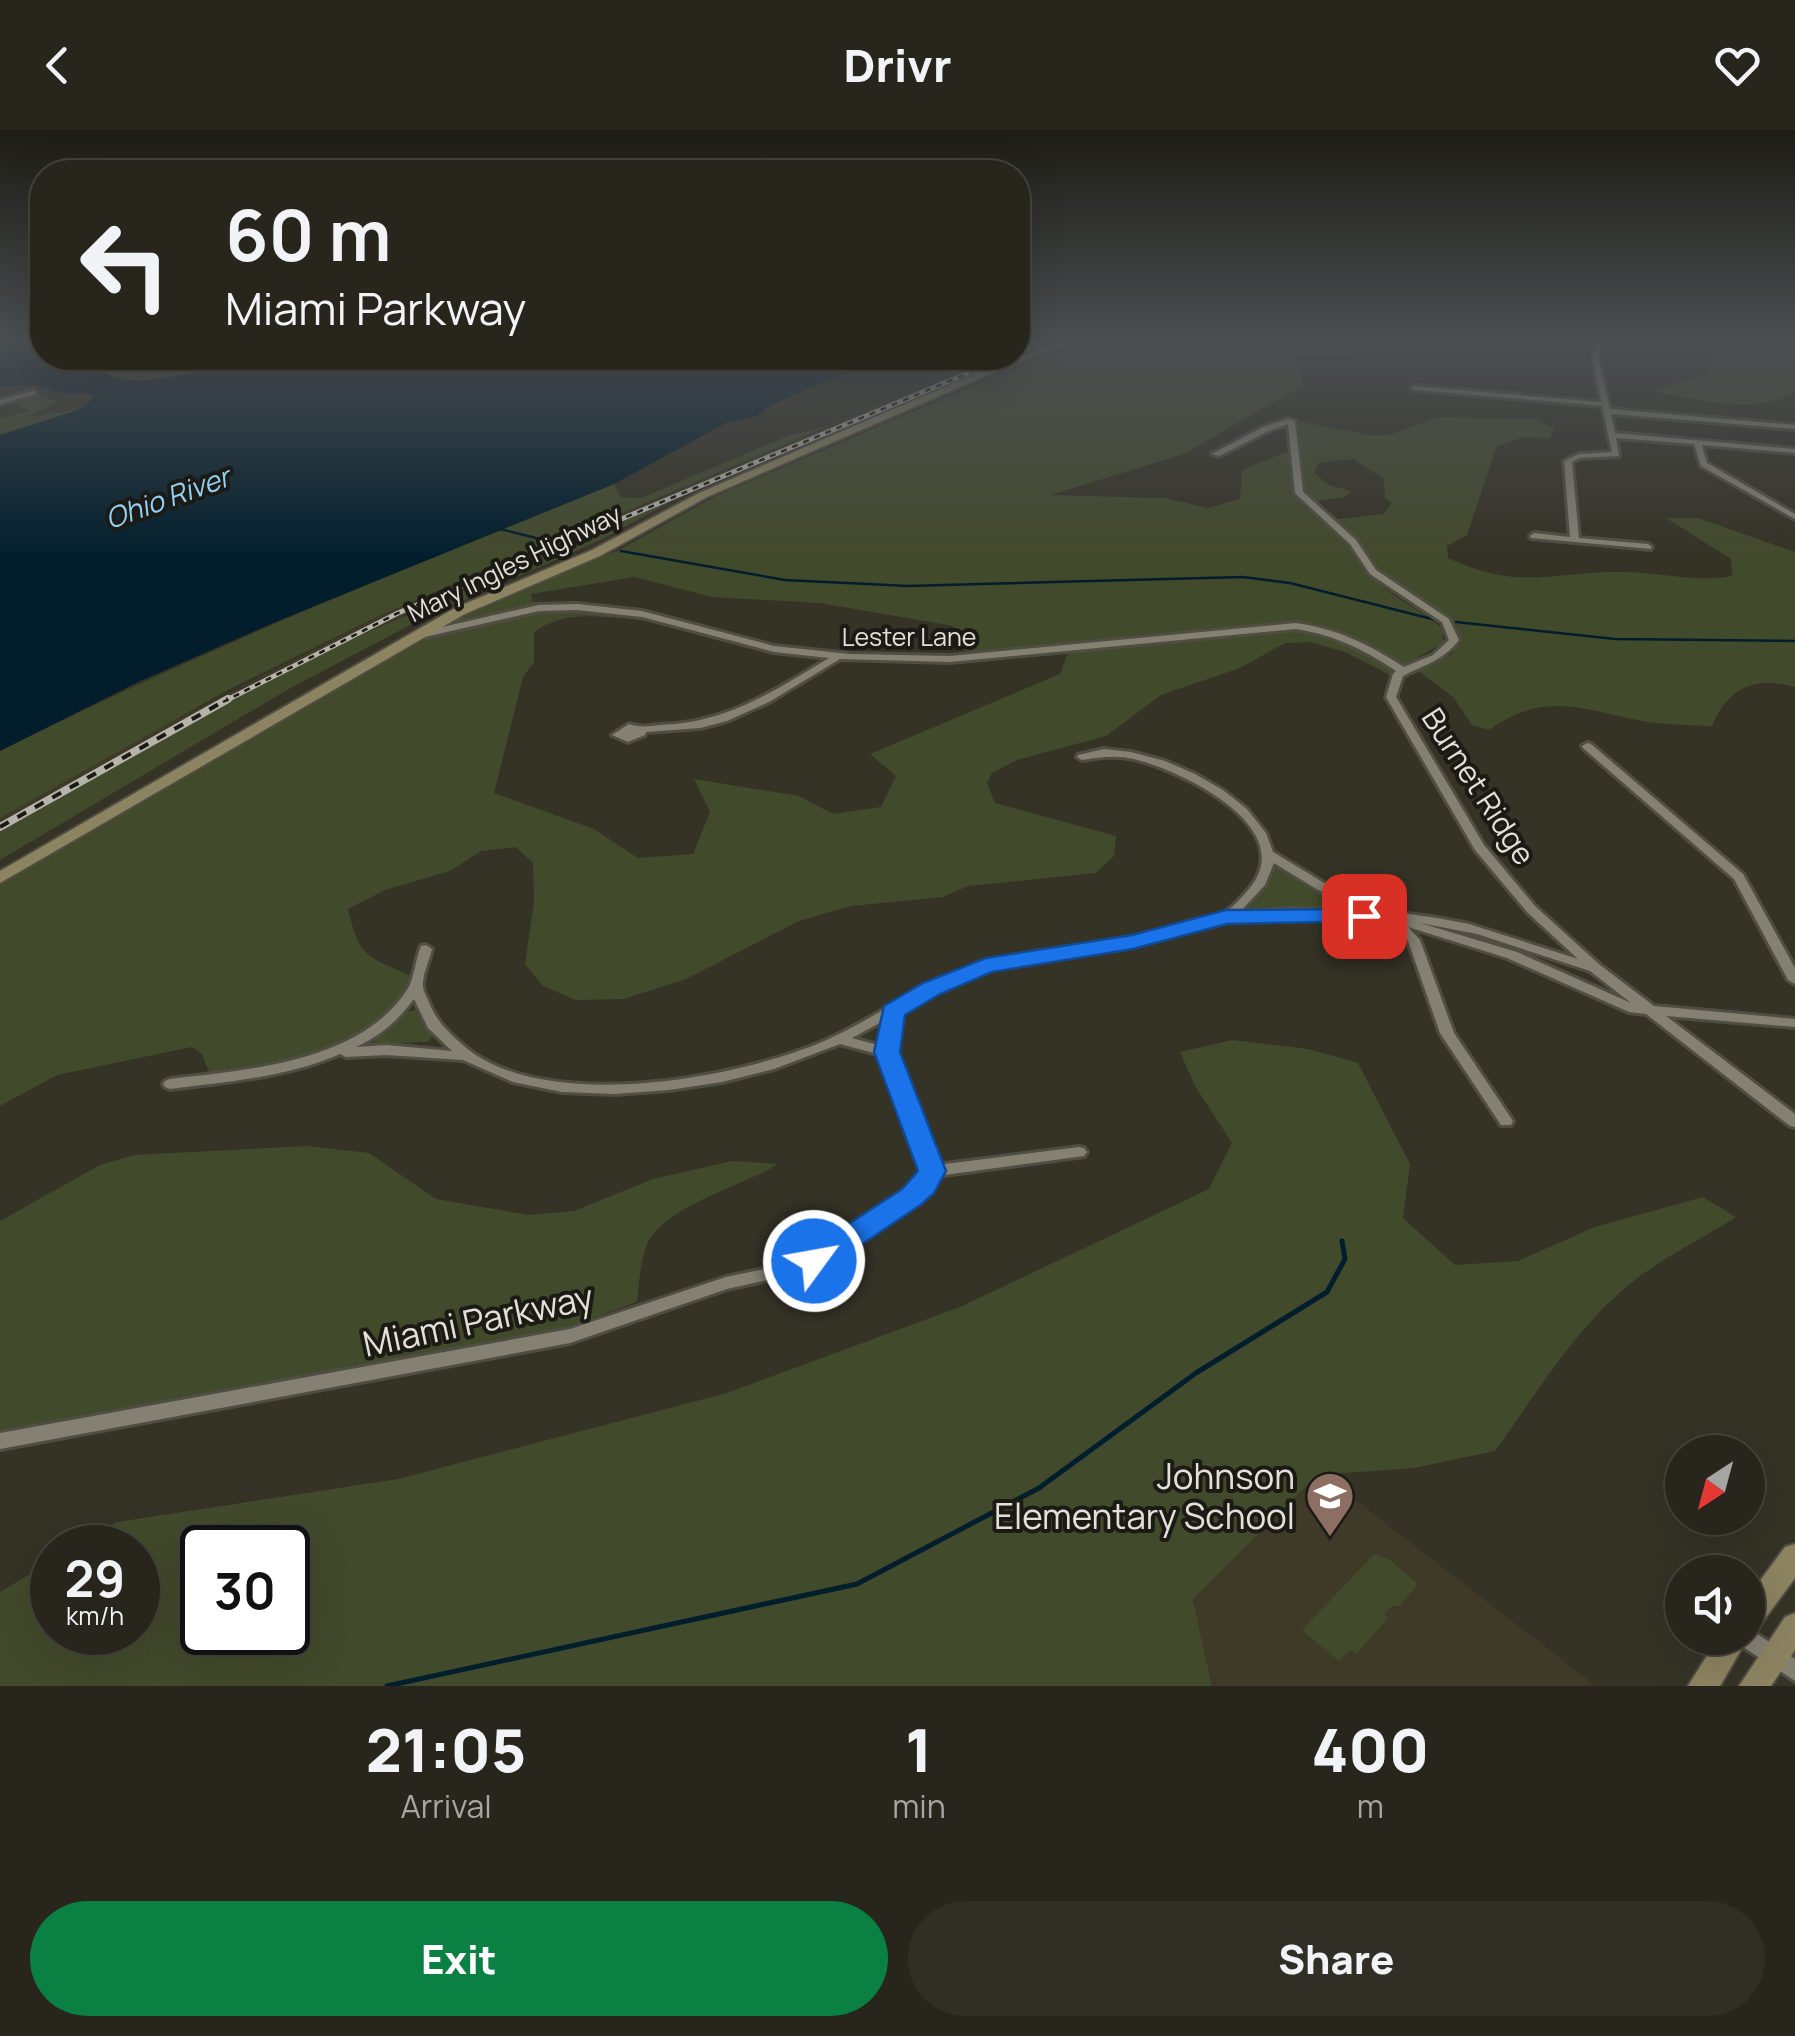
<!DOCTYPE html>
<html lang="en">
<head>
<meta charset="utf-8">
<style>
	:root { --surface:#28261c; --page:#302e25; --text:#f1f3f6; --muted:#a5a5a3; --line:#44433b; --accent:#0b8043 }
	body { margin:0; font-family:Manrope,sans-serif; background:var(--page); color:var(--text); height:100vh; display:flex; flex-direction:column; font-size:38px; white-space:nowrap }
	* { box-sizing:border-box; margin:0 }
	p { font-size:32px; color:var(--muted) }
	.icon { flex:none; width:55px; height:55px; fill:none; stroke:currentColor; stroke-width:2; stroke-linecap:round; stroke-linejoin:round }
	.map { position:relative; height:1556px; overflow:hidden }
	.side { display:flex; flex-direction:column; background:var(--surface); flex:1 }
	.side>* { flex:none }
	.top-card { position:absolute; left:30px; top:30px; width:1000px; height:210px; border-radius:40px; box-shadow:0 10px 40px #0002,0 0 0 2px var(--line); background:#28261c; color:var(--text); overflow:hidden }
	.needle { width:65px; rotate:216deg }
	.controls { position:absolute; left:1665px; top:1305px; display:grid; gap:20px }
	.controls a { display:grid; place-items:center; width:100px; height:100px; border-radius:50%; background:var(--surface); box-shadow:0 10px 40px #0002,0 0 0 2px var(--line); font-size:50px }
	.speed { position:absolute; left:30px; top:1395px; display:flex; gap:20px; font-size:50px; font-weight:700; text-align:center }
	.speed>* { display:grid; place-content:center; width:130px; height:130px; border-radius:50%; background:var(--surface); box-shadow:0 10px 40px #0002,0 0 0 2px var(--line); line-height:1 }
	.speed small { font-size:25px; font-weight:400 }
	.speed .limit { border:5px solid #111; border-radius:15px; background:#fff; color:#111 }
	.pin { position:absolute; display:grid; place-items:center; width:85px; height:85px; color:#fff; margin:-42px; border-radius:20px; box-shadow:0 5px 15px #0006 }
	.me { position:absolute; width:110px; margin:-55px; rotate:58deg; stroke-linejoin:round; filter:drop-shadow(0 0 8px #0008) }
	.turn { display:flex; align-items:center; gap:35px; height:210px; padding:0 30px; font-size:45px }
	.turn .icon { width:130px; height:130px; stroke-width:2.5 }
	.turn b { display:block; font-size:70px; line-height:85px }
	.eta { display:flex; justify-content:space-evenly; align-items:center; height:170px; text-align:center }
	.eta b { font-size:60px; font-weight:800; line-height:70px }
	.primary-button { display:flex; gap:20px; margin-top:auto; padding:20px 30px }
	.primary-button a { flex:1; height:115px; border-radius:60px; background:var(--accent); color:#fff; font-size:40px; font-weight:800; line-height:115px; text-align:center }
	.primary-button a+a { background:var(--page); color:var(--text) }
	header { display:flex; justify-content:space-between; align-items:center; height:130px; padding:0 30px; background:var(--surface); font-size:45px; font-weight:800 }
	.map>svg:first-child { display:block }
</style>
</head>
<body>
<header><svg class="icon" aria-label="back" viewBox="0 0 24 24"><path d="M15 5l-7 7 7 7"/></svg>Drivr<svg class="icon" aria-label="heart" viewBox="0 0 24 24"><path d="M12 20l-8-8c-3-5 5-10 8-4 3-6 11-1 8 4z"/></svg></header>
<div class="map">
<svg width="1795" height="1556" viewBox="0 0 1795 1556">
	<rect width="100%" height="100%" fill="#353226"/>
	<path fill="#3e3a27" d="M992 228H1010L520 434 345 512 241 565 0 702V688L126 615 380 486Z
		M1317 1345 1348 1364 1596 1556H1212L1193 1471Z"/>
	<path fill="#424a2c" fill-rule="evenodd" d="M1093 210H1379L1349 226H1293L1303 255 1184 324 1051 365 1165 368 1208 378 1240 369 1242 340 1291 320C1281 380 1320 380 1351 418 1361 430 1367 443 1380 454 1399 471 1423 481 1443 499V513L1406 534 1399 533 1335 501 1278 492 981 524 964 520 953 496 820 473 712 467 634 447 531 464 532 471 544 475 420 505 513 462 619 420 716 366 1029 232Z
		M1725 210H1795V262C1751 286 1701 270 1653 261L1705 245Z
		M96 228H245C210 237 114 273 93 229Z
		M35 263 57 272 28 287 78 280 0 305V288L29 281 10 271Z
		M1438 287 1535 289 1554 298 1550 308 1524 307 1497 316 1467 405 1447 416 1448 428C1523 462 1549 441 1623 442 1661 442 1694 453 1732 446L1731 429 1666 388H1698L1795 422V557C1754 546 1728 558 1712 596 1691 595 1669 595 1648 592 1587 582 1547 558 1489 600L1472 595 1453 567 1417 540 1452 524 1460 506 1455 494 1379 444 1330 390 1383 384 1392 373 1385 368 1384 349 1353 329 1319 333 1314 343 1329 355 1351 361 1345 367 1310 372 1301 355 1297 291 1369 305H1389Z
		M828 296 379 486 230 559 0 688V621C200 521 407 437 614 354L621 367 641 368 788 306Z
		M677 368 601 410 416 492 287 560 0 730V702L241 565 345 512Z
		M567 479 641 488C598 490 572 477 534 502V532L523 547 494 663 594 699 638 728 693 724 710 682 694 649 799 666 833 684 881 677 896 646 870 624 1060 544 1068 522C1099 519 1130 518 1161 514 1235 504 1333 477 1392 541L1390 545 1345 522 1310 512 1285 513 1240 538 1161 565 1106 606 1017 630 992 643 987 653 995 673 1116 706 1114 726 1096 743 968 756 943 767 851 776 799 791 686 849 624 869 576 870 543 856 525 834 534 772 533 733 516 717 481 721 450 741 385 760 348 779C360 829 367 826 412 846 377 917 281 936 210 944L202 924 192 917 57 945 0 976V751L411 511 534 482Z
		M1276 737 1285 739 1364 781H1246Z
		M415 880 432 907 427 912 375 914 372 906 403 883Z
		M1232 910 1308 919 1358 933 1410 1034 1403 1088 1455 1135 1518 1131 1595 1097 1703 1067 1736 1087C1699 1111 1659 1129 1625 1158 1573 1202 1535 1266 1495 1321L1414 1338 1317 1345 1193 1470 1212 1556H0V1462L52 1431V1502H138V1418L75 1417 117 1392 398 1349 727 1263 960 1177 1209 1059 1232 1013 1195 956 1180 922ZM202 1418H288V1502H202Z
		M307 1016 369 1023 436 1069 528 1085 574 1081 653 1049 732 1031 778 1034C744 1056 660 1077 646 1117 640 1134 639 1154 637 1172L554 1202 0 1304V1091L100 1035 134 1025Z
		M1374 1424 1390 1430 1418 1454 1399 1476H1392L1384 1484 1388 1488 1356 1524 1350 1520 1339 1531 1302 1500Z"/>
	<path fill="#021e2d" d="M0 210H42V228H96L93 230C114 272 211 237 245 228H897L832 249 773 274 757 286 726 293 614 354 273 493 138 552 0 621V305L78 280 94 268 93 264 59 263 37 255 0 256Z"/>
	<g fill="none" stroke-linecap="round" stroke-linejoin="round">
		<path stroke="#021e2d" stroke-width="2.5" d="M500 399 544 410
			M621 421 785 450 908 456 1243 447 1290 453 1436 490
			M1456 492 1615 509 1795 511"/>
		<path stroke="#021e2d" stroke-width="5" d="M387 1556 857 1454 1039 1358 1196 1243 1327 1162 1345 1129 1342 1111"/>
		<g stroke="#504d43" stroke-width="6">
			<path id="street" d="M1596 210H1602L1599 230 1610 279 1795 295V299L1611 284 1615 303 1795 319V323L1702 315 1707 333 1795 384V389L1701 336 1694 314 1616 308 1619 326 1580 328 1572 332 1579 408 1648 414 1652 417 1651 419 1531 408 1530 406 1534 403 1570 407 1564 331 1579 324 1612 322 1602 276 1414 260 1411 258 1414 256 1601 272 1593 230Z
				M33 261 36 263 35 264 0 274V270Z
				M1288 289 1295 291 1303 362 1356 410 1376 440 1449 489 1459 510C1444 530 1424 535 1403 546L1396 567 1484 715 1535 776 1600 835 1654 876 1795 889V897L1666 886 1795 984V997L1790 996 1646 884 1629 882 1507 828 1408 797 1420 810 1454 903 1513 991 1511 995H1501L1440 903 1408 811 1392 795 1390 792 1392 789C1334 784 1272 782 1215 793 1188 799 1161 810 1134 815 1086 825 1037 826 990 839 957 849 928 865 899 881L894 922 937 1035 1079 1017 1084 1018 1087 1022 1084 1026 937 1046 930 1059 918 1070 804 1142 727 1159 570 1213 0 1319V1303L570 1199 726 1147 794 1133 906 1062 919 1051 924 1041 881 925 840 914 774 939 722 952 669 960 615 964 562 962 513 952 463 930 386 925 346 927 340 924C288 947 226 952 170 959L165 957 163 954 165 951 170 949C248 940 360 932 407 860 415 847 415 830 421 816L426 815 432 819C430 830 422 845 423 856 423 861 426 865 428 870 436 891 448 902 464 916 543 984 734 949 822 912 875 889 921 852 977 835 1023 821 1072 818 1119 810 1141 806 1163 800 1185 793 1196 790 1211 789 1221 784 1231 780 1242 767 1249 759 1301 697 1180 640 1134 629 1116 625 1100 627 1082 630L1077 627 1078 625 1104 619 1131 622 1165 631 1195 644 1223 660 1247 679 1266 703 1273 722 1326 754 1387 781 1437 788 1469 794 1578 829 1527 782 1475 720 1386 567 1393 544 1396 541C1365 520 1333 504 1295 499L950 532 840 529 769 572 727 591 700 598 646 602 645 605 628 612 612 605 629 594C639 598 649 596 660 595 727 593 774 561 829 528L774 522 642 487 577 480 539 481 416 509 411 506 416 503 539 475 577 474 642 481 774 516 850 524 950 526 1295 493C1336 498 1370 515 1404 537L1433 525 1449 510 1442 492 1370 444 1350 414 1295 363 1288 294 1269 301 1219 326 1212 324 1263 297ZM1274 733 1318 760 1365 780 1289 779 1239 783 1265 755ZM1420 793 1477 804 1590 841 1631 873 1517 822ZM414 869 428 898 452 921 386 915 356 917C382 905 397 891 414 869ZM885 890 881 916 852 908Z
				M1587 613 1591 614 1743 744 1795 838V854L1788 850 1734 749 1583 618 1582 616Z
				M1748 1498 1795 1529V1551L1740 1515 1737 1508H1748Z"/>
		</g>
		<g stroke="#504d43" stroke-width="4">
			<path id="secondary" d="M1064 210H1077L1004 238 707 367 600 426 465 484 0 753V741L455 478 592 420 699 363 998 234Z
				M1795 1414V1448L1758 1498 1748 1502V1467L1785 1417Z
				M1795 1483V1520L1771 1556H1739L1785 1487Z
				M1748 1506V1508L1720 1556H1688L1718 1508Z"/>
		</g>
		<use href="#street" fill="#848173" fill-rule="evenodd"/>
		<use href="#secondary" fill="#8c8361" fill-rule="evenodd"/>
		<g stroke="#b6b3aa" stroke-width="5">
			<path id="rail-far1" d="M1018 222 1045 210
				M223 572 398 483 1004 228"/>
		</g>
		<g stroke="#b6b3aa" stroke-width="8">
			<path id="rail" d="M0 697 228 569"/>
		</g>
		<use href="#rail-far1" stroke="#1b1a14" stroke-width="2.5" stroke-dasharray="6" stroke-linecap="butt"/>
		<use href="#rail" stroke="#1b1a14" stroke-width="4" stroke-dasharray="10" stroke-linecap="butt"/>
	</g>
	<linearGradient id="sky" x2="0" y2="1"><stop stop-color="#1d1c15"/><stop offset="0.49" stop-color="#4b4f52"/><stop offset="1" stop-color="#4b4f52" stop-opacity="0"/></linearGradient>
	<rect width="1795" height="428" fill="url(#sky)"/>
	<path fill="#1a73e8" stroke="#114b97" stroke-width="2.5" d="M1364 779 1372 781 1375 786 1372 791 1227 794 1133 819 992 842 940 864 905 885 900 922 946 1041 934 1063 922 1074 825 1139 814 1142 804 1139 800 1131 804 1123 902 1059 918 1041 874 922 884 876 923 853 986 828 1132 805 1226 780Z"/>
	<defs>
		<g id="school-pin" transform="scale(2.5)"><path d="M0 17L-7.5 6A9.5 9.5 0 1 1 7.5 6Z" fill="#8d6e63" stroke="#1b1a14"/><path d="M0-5L7-2L0 1L-7-2ZM-4 1L0 2.5L4 1V4Q0 6-4 4Z" fill="#fff"/></g>
	</defs>
	<g fill-rule="evenodd">
		<use href="#school-pin" x="1330" y="1366"/>
	</g>
	<g text-anchor="middle" dominant-baseline="central" stroke-width="8" stroke-linejoin="round" paint-order="stroke">
		<g font-size="25" fill="#e2e0d8" stroke="#1b1a14">
			<text transform="translate(514 433) rotate(-26)">Mary Ingles Highway</text>
			<text x="909" y="506">Lester Lane</text>
		</g>
		<g font-size="28" font-style="italic" fill="#90d0f7" stroke="#1b1a14">
			<text transform="translate(167 367) rotate(-20)">Ohio River</text>
		</g>
		<g font-size="30" fill="#e2e0d8" stroke="#1b1a14">
			<text transform="translate(1479 656) rotate(57)">Burnet Ridge</text>
		</g>
		<g font-size="35" fill="#e2e0d8" stroke="#1b1a14">
			<text transform="translate(478 1190) rotate(-12)">Miami Parkway</text>
		</g>
		<g font-size="35" fill="#e2e0d8" stroke="#1b1a14" text-anchor="end">
			<text x="1295" y="1346">Johnson<tspan x="1295" dy="40">Elementary School</tspan></text>
		</g>
	</g>
</svg>
<div class="controls">
<a><svg class="needle" viewBox="-14 -14 28 28"><path d="M0-13l5 13h-10z" fill="#e53935"/><path d="M0 13l5-13h-10z" fill="#a5a5a3"/></svg></a>
<a><svg class="icon" aria-label="sound" viewBox="0 0 24 24"><path d="M4 9h4l5-4v14l-5-4H4zM17 9q2 3 0 6"/></svg></a>
</div>
<div class="speed"><div>29<small>km/h</small></div><div class="limit">30</div></div>
<div class="pin" style="left:1364px;top:786px;background:#d93025"><svg class="icon" aria-label="arrive" viewBox="0 0 24 24"><path d="M6 21V4h12l-3 4 3 4H6"/></svg></div>
<svg class="me" style="left:814px;top:1131px" viewBox="-20 -20 40 40"><circle r="17" fill="#1a73e8" stroke="#fff" stroke-width="3"/><path d="M0-11L8 9 0 5-8 9z" fill="#fff"/></svg>
<div class="top-card">
<div class="turn"><svg class="icon" aria-label="left" viewBox="0 0 24 24"><path d="M17 20v-9H6M10 6l-5 5 5 5"/></svg><div><b>60 m</b>Miami Parkway</div></div>
</div>
</div>
<section class="side">
<div class="eta">
<div><b>21:05</b><p>Arrival</p></div>
<div><b>1</b><p>min</p></div>
<div><b>400</b><p>m</p></div>
</div>
<div class="primary-button"><a>Exit</a><a>Share</a></div>
</section>
</body>
</html>
